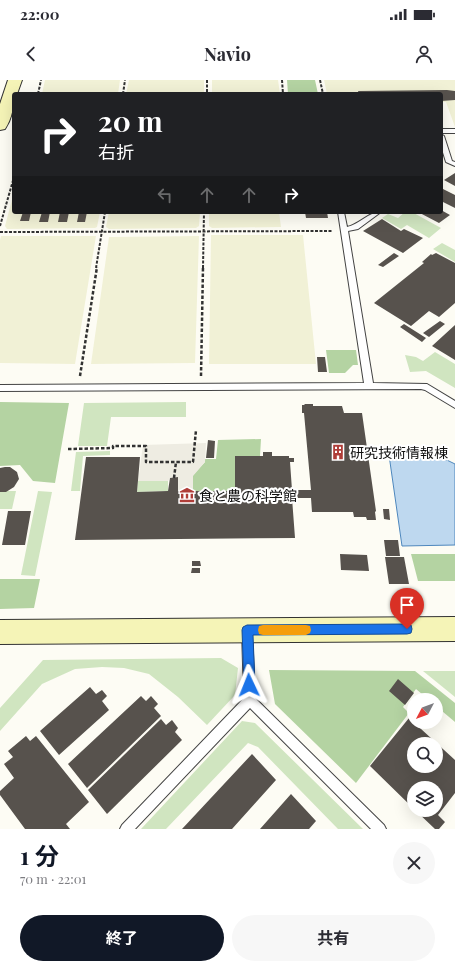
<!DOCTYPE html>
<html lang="ja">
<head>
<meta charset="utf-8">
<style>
	:root { --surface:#fff; --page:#f7f7f7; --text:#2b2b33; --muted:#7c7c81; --accent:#111827 }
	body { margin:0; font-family:"Playfair Display","Noto Sans JP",serif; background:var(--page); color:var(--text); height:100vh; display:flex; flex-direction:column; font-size:15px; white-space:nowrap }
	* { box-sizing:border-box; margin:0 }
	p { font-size:13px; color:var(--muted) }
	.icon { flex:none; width:22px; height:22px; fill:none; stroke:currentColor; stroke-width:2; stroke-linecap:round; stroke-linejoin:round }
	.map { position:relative; height:749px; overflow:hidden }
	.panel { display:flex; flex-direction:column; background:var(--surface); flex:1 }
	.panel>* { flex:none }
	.banner { position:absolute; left:12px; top:12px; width:431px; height:122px; border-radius:4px; box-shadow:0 4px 16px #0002; background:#202124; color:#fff; overflow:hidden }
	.needle { width:26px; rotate:229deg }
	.controls { position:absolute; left:407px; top:613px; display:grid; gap:8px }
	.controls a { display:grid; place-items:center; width:36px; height:36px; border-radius:50%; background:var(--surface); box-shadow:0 4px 16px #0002; font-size:20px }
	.pin { position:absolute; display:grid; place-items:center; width:34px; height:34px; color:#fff; margin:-41px -17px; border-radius:50% 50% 50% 0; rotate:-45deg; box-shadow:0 0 4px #0007 }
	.pin .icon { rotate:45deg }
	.me { position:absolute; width:44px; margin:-22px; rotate:358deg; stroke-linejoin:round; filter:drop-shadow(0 0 3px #0008) }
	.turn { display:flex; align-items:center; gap:14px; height:84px; padding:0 20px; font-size:18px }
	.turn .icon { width:52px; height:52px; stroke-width:2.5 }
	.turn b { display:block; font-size:28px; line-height:34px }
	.lanes { display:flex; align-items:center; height:38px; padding:0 20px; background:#0003; justify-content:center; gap:20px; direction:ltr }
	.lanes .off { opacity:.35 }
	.round { display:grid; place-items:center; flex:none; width:42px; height:42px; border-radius:21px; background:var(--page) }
	.headline { display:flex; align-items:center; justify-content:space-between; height:68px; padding:0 20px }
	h1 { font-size:24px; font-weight:700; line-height:30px; color:var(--accent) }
	.primary-button { display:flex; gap:8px; margin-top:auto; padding:8px 20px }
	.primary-button a { flex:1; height:46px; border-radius:24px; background:var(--accent); color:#fff; font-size:16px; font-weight:700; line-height:46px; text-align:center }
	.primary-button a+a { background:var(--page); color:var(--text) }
	.status { display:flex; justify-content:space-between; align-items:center; height:28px; padding:0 20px; background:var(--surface); direction:ltr }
	.status svg { height:11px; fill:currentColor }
	header { display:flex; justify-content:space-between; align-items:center; height:52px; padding:0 20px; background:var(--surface); font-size:18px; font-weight:700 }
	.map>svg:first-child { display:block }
</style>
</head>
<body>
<div class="status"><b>22:00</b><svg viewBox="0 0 49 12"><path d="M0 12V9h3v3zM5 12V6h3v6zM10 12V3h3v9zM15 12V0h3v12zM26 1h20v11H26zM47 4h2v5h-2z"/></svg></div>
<header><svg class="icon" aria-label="back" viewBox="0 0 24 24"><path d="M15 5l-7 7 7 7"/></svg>Navio<svg class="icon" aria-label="person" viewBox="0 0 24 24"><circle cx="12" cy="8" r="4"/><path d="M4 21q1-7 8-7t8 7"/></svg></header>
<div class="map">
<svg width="455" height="749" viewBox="0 0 455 749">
	<rect width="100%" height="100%" fill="#fdfcf4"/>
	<path fill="#f1f1d6" d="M45 0H120L118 14H42Z
		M129 0H204V14H126Z
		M212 0H278L280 14H212Z
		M324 0H455V47L446 22H441V14H327Z
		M14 112V132H100L97 147 95 148 7 149 5 146Z
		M109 132H200L199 146 196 148 109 149 106 147Z
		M209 132H279L281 147 212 148 209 146Z
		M211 155H303L316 284H209Z
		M1 156H96L75 284 0 283V160Z
		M199 156 195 283 91 284 109 157Z"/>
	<path fill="#d0e5c0" d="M405 132H412L441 148 429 158 407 145 401 149 382 138 388 134 398 138Z
		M442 163 455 170V182L433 169Z
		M435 272 455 284V308L426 291 410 292 405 275 416 277 423 281Z
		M186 322V337H111L107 366H78L84 323Z
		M110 371V375L83 376 80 411H71L76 372Z
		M138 401H168V411L137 412Z
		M0 411H16L12 429H0Z
		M38 411 52 412 35 496 21 495Z
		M221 578 238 588 235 615 207 645 178 617 149 594 124 588 102 587 75 589 42 604 0 651V628L43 580Z
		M423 591H455V617Z
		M242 641 255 643 363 749H338L258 667 248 663 166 749H141Z"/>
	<path fill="#b4d3a2" d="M287 0H315L318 14H288Z
		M326 270H356L358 285H353L345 293H329Z
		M0 322 69 323 55 403 33 401 20 385 0 386Z
		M261 359 260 376H235V411H193L192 396 205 382V379H216L218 360Z
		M411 474H455V501H418Z
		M0 499H40L34 528 0 529Z
		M269 590 415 591 455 623V642L436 626V620H429L416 609 403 627 409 633 356 703 275 624Z"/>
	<path fill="#eeece2" d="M206 363 205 382 193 396V411H178V397L170 398 168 401H138L143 365Z"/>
	<path fill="#bed8ef" stroke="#4e87bd" d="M388 368C411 371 435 373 455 384V465L402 466Z"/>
	<path fill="#57524d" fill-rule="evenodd" d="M447 10 455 11V20L441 21V14H359L358 11Z
		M455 93V106L444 100Z
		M441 108 455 115V128L441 121Z
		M441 130 450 135 439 143 418 132H441Z
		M23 132H31L29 141H20Z
		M42 132H50L48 142H39Z
		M60 132H69L67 142H58Z
		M79 132H87L85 142H77Z
		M305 132H327L328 138H306Z
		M382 139 401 151 404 149 423 158 403 173 363 151Z
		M394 173 399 176 383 187 378 185Z
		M436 173 455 183V223L439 237 429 231 411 246 374 223 424 183 422 182 431 174 432 175Z
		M440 241 445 244 429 257 423 253Z
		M404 244 426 258 422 262 400 247Z
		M455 245V280L432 266Z
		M317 277H325L327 292H318Z
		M305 324H313V326H342L344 333H362L376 431 375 432 376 440H367L366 437H354L353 432H312L311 418H292L295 458 75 460 86 377H140L137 412 168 411 170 398 178 397V411H235V376H263V372H272V376H289V378H294V382H290L292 410H311L304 333H302V325H304Z
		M208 360 215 361 214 378H206Z
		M5 387H10L17 392 19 399 14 407 6 412H0V388Z
		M383 429H389L390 440 384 439Z
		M8 431H31L25 465H2Z
		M384 460H398L400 476H386Z
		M340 474 367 475 369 491 341 490Z
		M385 477H404L409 504H389Z
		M192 481H200L201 486H192Z
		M192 488H200V493H191Z
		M398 599 414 613 405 625 389 611Z
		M90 607 96 614 102 610 107 616 102 621 109 630 59 675 40 651Z
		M141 616 146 621 151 616 158 624 154 628 161 636 87 708 68 684Z
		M409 638 455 680V713L438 735 445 742 439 749H435L415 730H436V708H414V729L370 686ZM414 664H436V686H414Z
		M161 639 166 645 172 640 178 648 175 652 182 660 107 734 88 710Z
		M26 656 30 661 36 656 89 722 66 744 70 749H25L0 715V711L14 698 4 684 13 677 8 671Z
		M252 674 276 700 232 749H182Z
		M291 714 316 741 309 749H260Z"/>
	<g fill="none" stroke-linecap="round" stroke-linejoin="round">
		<g stroke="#434343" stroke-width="2">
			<path id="lane" d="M441 49H455V53H441Z
				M441 54 444 56 452 81 455 82V86L446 82 441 66Z
				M338 132H344L347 147C360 144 368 132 381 132L358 149 348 151 373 303 427 304 455 321V328L425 310 421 309 0 311V305L364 303Z
				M247 546 251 547 252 551 255 618 384 745 386 749H371L250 628 135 749H120L122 745 244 618 242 551 243 547Z"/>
		</g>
		<g stroke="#323232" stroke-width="2">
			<path id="secondary" d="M8 0H22L17 14H14C14 25 12 39 5 49L0 50V24Z
				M455 537V561L0 564V540Z"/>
		</g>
		<path stroke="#323232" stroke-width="2" stroke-dasharray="3 1.5" stroke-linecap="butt" d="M207 0V14
			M282 0 283 14
			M320 0 323 14
			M38 14 41 0
			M123 14 125 0
			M0 146 14 97
			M0 152 333 151
			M96 188 105 132
			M203 188 204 132"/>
		<path stroke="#323232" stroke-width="2.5" stroke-dasharray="3.5 2" stroke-linecap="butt" d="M80 296 97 187
			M201 296 203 187
			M68 369 113 368V366H146V382H176
			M174 398 176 382H193L196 350"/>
		<use href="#lane" fill="#fff" fill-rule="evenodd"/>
		<use href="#secondary" fill="#f5f4b7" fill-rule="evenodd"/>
	</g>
	<path fill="#1a73e8" stroke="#114b97" d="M407 544 411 545 412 549 411 553 407 554 253 555 255 605 253 609 249 610 245 609 244 605 242 550 243 547 247 545Z"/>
	<path fill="#f59e0b" d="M263 545H306L310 546 311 550 310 553 306 555H263L259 554 258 550 259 546Z"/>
	<defs>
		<g id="building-bare" transform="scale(1.2)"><path d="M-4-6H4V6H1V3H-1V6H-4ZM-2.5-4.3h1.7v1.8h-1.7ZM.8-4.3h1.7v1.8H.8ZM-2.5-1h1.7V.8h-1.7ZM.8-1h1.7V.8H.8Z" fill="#af3d38" stroke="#fff" stroke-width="2.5" paint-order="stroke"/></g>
		<g id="museum-bare" transform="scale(1.2)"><path d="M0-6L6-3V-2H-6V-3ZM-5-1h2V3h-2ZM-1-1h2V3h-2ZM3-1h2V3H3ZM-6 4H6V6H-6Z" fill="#af3d38" stroke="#fff" stroke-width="2.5" paint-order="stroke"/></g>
	</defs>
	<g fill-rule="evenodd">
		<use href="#building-bare" x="338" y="372"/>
		<use href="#museum-bare" x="187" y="415"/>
	</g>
	<g text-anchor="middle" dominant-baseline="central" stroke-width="4" stroke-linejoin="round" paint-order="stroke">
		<g font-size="14" fill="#101010" stroke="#fff" text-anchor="start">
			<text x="350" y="372">研究技術情報棟</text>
			<text x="199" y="415">食と農の科学館</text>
		</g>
	</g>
</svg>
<div class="controls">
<a><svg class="needle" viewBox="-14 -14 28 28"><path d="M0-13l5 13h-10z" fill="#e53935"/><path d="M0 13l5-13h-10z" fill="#7c7c81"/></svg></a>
<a><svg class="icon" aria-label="search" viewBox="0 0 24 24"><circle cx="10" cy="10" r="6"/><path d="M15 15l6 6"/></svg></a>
<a><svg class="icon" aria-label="layers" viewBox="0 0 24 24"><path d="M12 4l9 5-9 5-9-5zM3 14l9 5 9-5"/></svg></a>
</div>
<div class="pin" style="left:407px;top:549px;background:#d93025"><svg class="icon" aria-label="arrive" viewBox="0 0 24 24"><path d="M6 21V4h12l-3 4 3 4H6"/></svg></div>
<svg class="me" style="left:249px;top:605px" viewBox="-20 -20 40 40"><path d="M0-17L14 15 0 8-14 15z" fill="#1a73e8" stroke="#fff" stroke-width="4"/></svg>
<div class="banner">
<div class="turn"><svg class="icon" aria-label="right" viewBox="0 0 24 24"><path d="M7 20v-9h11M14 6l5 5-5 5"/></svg><div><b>20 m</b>右折</div></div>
<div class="lanes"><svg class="icon off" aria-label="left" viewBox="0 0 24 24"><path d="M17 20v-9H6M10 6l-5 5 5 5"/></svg><svg class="icon off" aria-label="ahead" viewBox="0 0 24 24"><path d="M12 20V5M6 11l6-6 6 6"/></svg><svg class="icon off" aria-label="ahead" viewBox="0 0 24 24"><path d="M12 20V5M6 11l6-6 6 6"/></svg><svg class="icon" aria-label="right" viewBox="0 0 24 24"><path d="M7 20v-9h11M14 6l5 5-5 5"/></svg></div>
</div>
</div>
<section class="panel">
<div class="headline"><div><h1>1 分</h1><p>70 m · 22:01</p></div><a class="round"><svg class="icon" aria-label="close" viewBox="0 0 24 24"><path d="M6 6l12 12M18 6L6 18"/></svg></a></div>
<div class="primary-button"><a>終了</a><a>共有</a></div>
</section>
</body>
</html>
